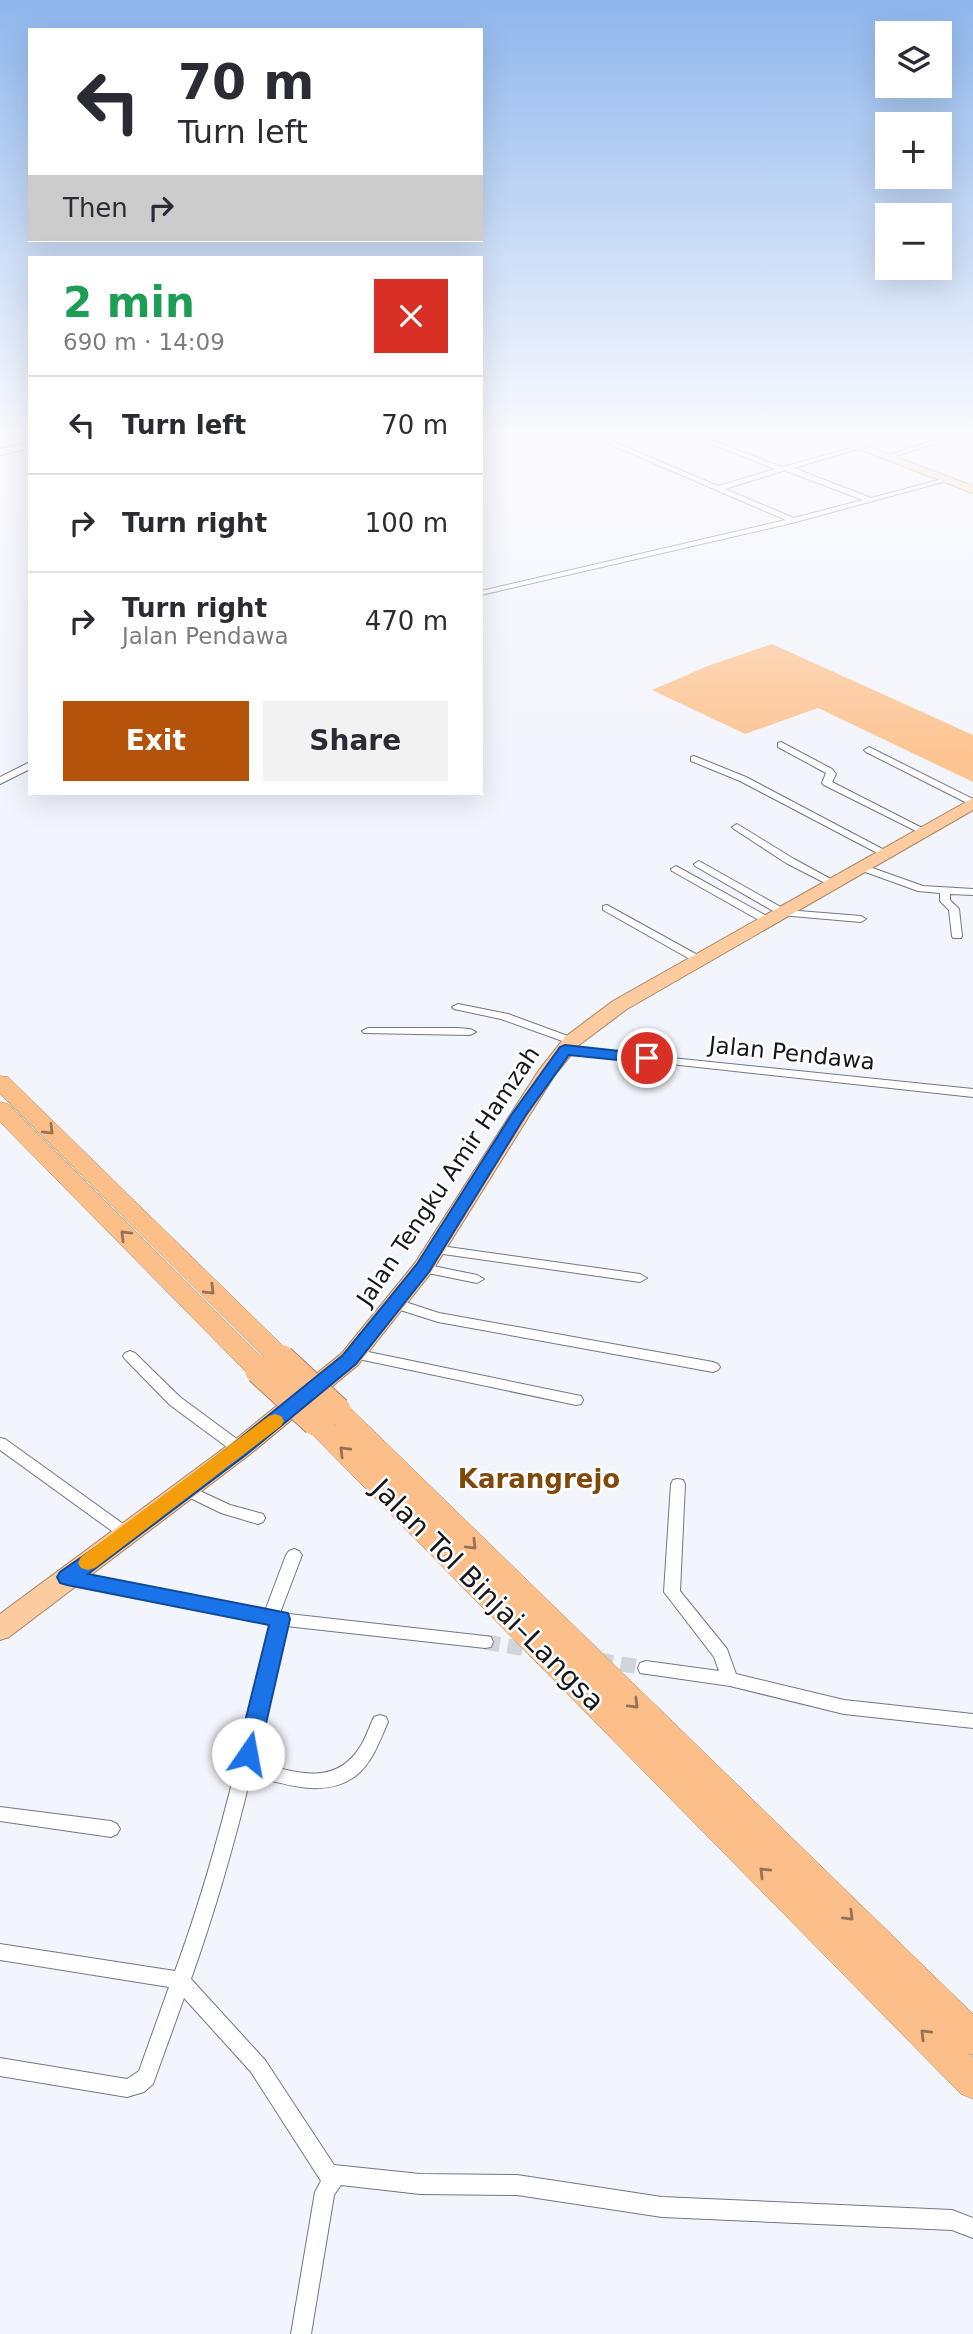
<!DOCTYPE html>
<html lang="en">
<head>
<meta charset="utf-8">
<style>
	:root { --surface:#fff; --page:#f2f2f3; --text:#2b2b33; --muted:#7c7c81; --line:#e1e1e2; --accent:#b45309 }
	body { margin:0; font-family:"DejaVu Sans",sans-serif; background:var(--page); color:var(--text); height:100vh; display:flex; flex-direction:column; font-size:26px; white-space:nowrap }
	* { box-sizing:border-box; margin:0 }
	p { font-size:23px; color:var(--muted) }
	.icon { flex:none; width:38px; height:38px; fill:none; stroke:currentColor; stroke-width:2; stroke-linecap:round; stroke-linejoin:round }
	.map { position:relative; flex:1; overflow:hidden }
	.drawer { position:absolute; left:28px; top:256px; width:455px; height:539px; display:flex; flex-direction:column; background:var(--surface); border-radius:0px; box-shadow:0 7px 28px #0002 }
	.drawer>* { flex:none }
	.top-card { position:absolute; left:28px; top:28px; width:455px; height:214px; border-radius:0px; box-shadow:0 7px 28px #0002; background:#fff; color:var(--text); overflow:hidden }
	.controls { position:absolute; left:875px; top:21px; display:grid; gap:14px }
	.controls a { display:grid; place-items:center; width:77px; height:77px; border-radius:0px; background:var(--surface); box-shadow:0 7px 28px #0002; font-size:35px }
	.pin { position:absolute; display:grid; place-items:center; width:60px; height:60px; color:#fff; margin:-30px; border:4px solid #fff; border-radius:50%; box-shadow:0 2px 7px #0007 }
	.me { position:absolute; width:77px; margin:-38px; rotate:12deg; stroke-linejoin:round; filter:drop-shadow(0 0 5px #0008) }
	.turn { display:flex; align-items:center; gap:24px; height:147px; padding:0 35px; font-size:32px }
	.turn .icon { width:91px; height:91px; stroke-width:2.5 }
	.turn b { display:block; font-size:49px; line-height:60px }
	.then { display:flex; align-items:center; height:66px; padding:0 35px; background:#0003; gap:14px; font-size:26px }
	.round { display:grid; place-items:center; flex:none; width:74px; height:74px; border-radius:0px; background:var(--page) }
	.headline { display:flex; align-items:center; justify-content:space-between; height:119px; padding:0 35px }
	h1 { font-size:42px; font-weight:700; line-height:52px; color:#1e9e55 }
	.action { display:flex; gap:14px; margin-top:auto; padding:14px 35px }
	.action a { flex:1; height:80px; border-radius:0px; background:var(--accent); color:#fff; font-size:28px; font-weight:700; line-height:80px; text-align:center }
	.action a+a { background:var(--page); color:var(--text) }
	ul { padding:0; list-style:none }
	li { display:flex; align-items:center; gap:21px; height:98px; padding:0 35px; border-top:2px solid var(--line) }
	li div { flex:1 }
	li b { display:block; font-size:26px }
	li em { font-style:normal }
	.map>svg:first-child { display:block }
</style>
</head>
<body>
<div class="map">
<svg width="973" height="2334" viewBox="0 0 973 2334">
	<rect width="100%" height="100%" fill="#f3f5fc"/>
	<path fill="#fdc390" d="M772 644 973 735V782L818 708 745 734 652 690 710 665Z"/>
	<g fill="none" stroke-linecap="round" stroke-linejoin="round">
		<path stroke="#d2d4db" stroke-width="15" stroke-dasharray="15 8" stroke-linecap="butt" d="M485 1642 538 1651
			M598 1660 646 1668"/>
		<g stroke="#727785" stroke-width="2">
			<path id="minor" d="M586 434H595L718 486 775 469 685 434H695L782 467 860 446V448L794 468 871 498 946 478 950 480 792 523 481 595V591L786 520ZM786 470V471L863 500 794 518 725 489Z
				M954 434H965L889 458 883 457Z
				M781 742 832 769 836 774 832 782 928 831 926 833H920L824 785 822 783 826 773 778 747V743Z
				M869 747 973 799V806L866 752 864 750Z
				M694 756 746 777 890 853 885 856 881 855 740 781 691 761V757Z
				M30 762V769L0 784V777Z
				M737 824 794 859 838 883 833 886 829 885 786 863 734 829 732 827Z
				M699 861 786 910 861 916 866 919 861 922 780 915 695 866 694 864Z
				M861 864 923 886 973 889V895L950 894V900L959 909 962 936 961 938H953L952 936 949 910 940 901V893L918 891 857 869V865Z
				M676 866 772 919 773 921 768 924 764 923 672 871 671 869Z
				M607 905 703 958 704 960 703 962H695L603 910V906Z
				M458 1004 508 1014 576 1039 578 1041 572 1044 568 1043 501 1019 454 1009 452 1007Z
				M368 1028H457L470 1029 476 1032 470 1035 364 1033 362 1031Z
				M565 1047 973 1089V1097L561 1052 559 1050Z
				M434 1245 640 1274 647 1278 640 1282 429 1252 428 1249 429 1246Z
				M423 1264 477 1275 484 1279 477 1283 418 1271 417 1268 418 1265Z
				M396 1299 439 1313 713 1362 718 1364 720 1367 718 1370 713 1372 438 1322 391 1307 389 1304 391 1301Z
				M354 1349 576 1395 581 1396 583 1400 581 1404 576 1405 349 1357 347 1354 349 1351Z
				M130 1351 135 1353 180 1397 245 1445 247 1449 245 1453 240 1454 235 1453 170 1405 125 1359 123 1356 125 1353Z
				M0 1438 5 1439 133 1531 135 1535 133 1539 128 1541 123 1539 0 1450Z
				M678 1479 683 1480 685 1484 680 1591 727 1649 736 1674 844 1700 973 1714V1728L844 1714 730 1686 640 1673 638 1668 640 1663 646 1661 719 1671 714 1657 664 1592 671 1484 673 1480Z
				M185 1484 230 1505 263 1514 265 1518 263 1522 258 1524 221 1513 180 1493 178 1489 180 1485Z
				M294 1549 299 1551 302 1555 280 1613 485 1636 491 1637 493 1642 491 1647 485 1648 286 1626 254 1761C293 1772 334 1788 360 1747 366 1738 369 1727 374 1717L380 1715 386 1717 388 1722C380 1740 373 1761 358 1774 327 1800 284 1784 251 1775 234 1845 215 1912 191 1979L265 2060 334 2165 420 2174 517 2175 662 2197 952 2210 973 2218V2238L952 2230 662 2217 517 2195 420 2194 341 2185 334 2195 311 2334H291L315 2192 321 2181 251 2072 184 1998 153 2084 144 2092 127 2097 0 2076V2058L127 2079 139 2071 169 1987 0 1960V1944L175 1971C217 1858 242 1741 271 1624L67 1583 62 1581 59 1577 62 1573 67 1571 265 1611 286 1555 289 1551Z
				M0 1807 111 1821 117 1824 120 1829 117 1834 111 1837 0 1821Z"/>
		</g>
		<g stroke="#727785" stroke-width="2">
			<path id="tertiary" d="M30 442V448L0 455V449Z"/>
		</g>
		<g stroke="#ab8463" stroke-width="2">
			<path id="primary" d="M820 434H835L973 486V493Z"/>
		</g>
		<g stroke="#ab8463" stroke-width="2">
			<path id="trunk" d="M973 798V810L627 1009 579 1045 554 1076 431 1273 358 1365 249 1455 9 1637 0 1640V1614L231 1443 342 1353 415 1263 539 1070 565 1037 613 1001Z"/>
		</g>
		<g stroke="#ab8463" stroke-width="1">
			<path id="motorway" d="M0 1076 8 1077 290 1353 294 1359 290 1365 281 1368 272 1365 0 1094Z
				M0 1102 8 1104 268 1364 272 1370 268 1376 259 1379 250 1376 0 1122Z
				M337 1402 346 1404 973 2014V2055L968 2053 973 2057V2099L961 2094 307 1429 303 1422 307 1415C321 1411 327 1417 337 1427L324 1411 328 1404Z"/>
		</g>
		<use href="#minor" fill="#fff" fill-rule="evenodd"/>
		<use href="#tertiary" fill="#fff" fill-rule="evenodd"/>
		<use href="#primary" fill="#fdd9b8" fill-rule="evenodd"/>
		<use href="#trunk" fill="#fccca0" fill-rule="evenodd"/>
		<use href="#motorway" fill="#fcbf89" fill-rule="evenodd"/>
		<g stroke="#ab8463" stroke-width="30" stroke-linecap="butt">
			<path id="motorway-bridge" d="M281 1359 337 1411
				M259 1370 316 1422"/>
		</g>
		<use href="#motorway-bridge" stroke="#fcbf89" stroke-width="28"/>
	</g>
	<defs><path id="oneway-chevron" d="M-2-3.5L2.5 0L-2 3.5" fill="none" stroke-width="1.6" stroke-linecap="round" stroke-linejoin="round" transform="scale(1.75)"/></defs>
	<g stroke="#947358">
		<use href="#oneway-chevron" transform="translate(49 1130) rotate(45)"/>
		<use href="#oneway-chevron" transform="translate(125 1235) rotate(-135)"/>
		<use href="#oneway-chevron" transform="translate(210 1290) rotate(45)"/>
		<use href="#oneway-chevron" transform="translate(344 1451) rotate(-135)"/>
		<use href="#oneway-chevron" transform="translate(472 1545) rotate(45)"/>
		<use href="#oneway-chevron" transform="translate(634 1704) rotate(45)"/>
		<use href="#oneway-chevron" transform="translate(764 1872) rotate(-135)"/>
		<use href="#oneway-chevron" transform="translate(849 1916) rotate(45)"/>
		<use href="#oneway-chevron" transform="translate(925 2034) rotate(-135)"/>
	</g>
	<linearGradient id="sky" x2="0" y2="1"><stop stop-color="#8eb6ec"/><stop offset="0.57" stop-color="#fafafe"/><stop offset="1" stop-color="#fafafe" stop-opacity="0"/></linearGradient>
	<rect width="973" height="761" fill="url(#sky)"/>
	<path fill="#1a73e8" stroke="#114b97" stroke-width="2" d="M565 1045 647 1054 654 1058 647 1063 569 1055 526 1115 429 1272 356 1364 247 1454 88 1574 288 1613 290 1619 259 1754 255 1761 248 1764 240 1761 237 1754 269 1625 67 1585 60 1583 57 1577 60 1572 121 1530 233 1444 343 1355 417 1264 512 1114 560 1047Z"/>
	<path fill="#f59e0b" d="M275 1414 281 1416 284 1421 281 1426 95 1568 88 1570 81 1568 78 1563 81 1557 269 1416Z"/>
	<g text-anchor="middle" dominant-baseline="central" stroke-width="5" stroke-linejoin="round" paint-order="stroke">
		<g font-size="23" fill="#15171d" stroke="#fff">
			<text transform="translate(792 1053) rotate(6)">Jalan Pendawa</text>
			<text transform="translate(448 1176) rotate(-56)">Jalan Tengku Amir Hamzah</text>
		</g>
		<g font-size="26" font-weight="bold" fill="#7f490c" stroke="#fff">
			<text x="539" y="1479">Karangrejo</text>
		</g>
		<g font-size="28" fill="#15171d" stroke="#fff">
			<text transform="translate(488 1595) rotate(45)">Jalan Tol Binjai–Langsa</text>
		</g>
	</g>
</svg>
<div class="controls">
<a><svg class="icon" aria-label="layers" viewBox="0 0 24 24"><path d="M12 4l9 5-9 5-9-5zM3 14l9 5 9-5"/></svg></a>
<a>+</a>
<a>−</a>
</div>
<div class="pin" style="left:647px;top:1058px;background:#d93025"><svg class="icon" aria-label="arrive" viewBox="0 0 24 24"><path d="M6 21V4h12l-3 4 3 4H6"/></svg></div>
<svg class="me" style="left:248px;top:1754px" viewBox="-20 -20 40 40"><circle r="19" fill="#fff"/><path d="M0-13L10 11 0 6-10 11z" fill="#1a73e8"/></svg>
<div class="top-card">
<div class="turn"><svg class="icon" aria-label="left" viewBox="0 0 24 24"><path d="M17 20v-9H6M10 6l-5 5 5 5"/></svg><div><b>70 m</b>Turn left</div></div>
<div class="then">Then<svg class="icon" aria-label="right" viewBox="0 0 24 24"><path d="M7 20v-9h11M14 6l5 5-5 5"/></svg></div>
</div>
<section class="drawer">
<div class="headline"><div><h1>2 min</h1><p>690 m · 14:09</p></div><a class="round" style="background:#d93025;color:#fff"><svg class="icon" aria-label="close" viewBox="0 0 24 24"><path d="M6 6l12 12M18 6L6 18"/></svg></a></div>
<ul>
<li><svg class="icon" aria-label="left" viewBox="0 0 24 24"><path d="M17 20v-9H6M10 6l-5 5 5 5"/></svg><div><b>Turn left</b></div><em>70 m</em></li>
<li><svg class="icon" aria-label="right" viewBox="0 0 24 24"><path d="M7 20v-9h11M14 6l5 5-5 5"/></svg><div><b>Turn right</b></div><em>100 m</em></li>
<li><svg class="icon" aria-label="right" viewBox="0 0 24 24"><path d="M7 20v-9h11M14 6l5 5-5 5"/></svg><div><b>Turn right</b><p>Jalan Pendawa</p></div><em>470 m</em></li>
</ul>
<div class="action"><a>Exit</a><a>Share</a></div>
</section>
</div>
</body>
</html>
